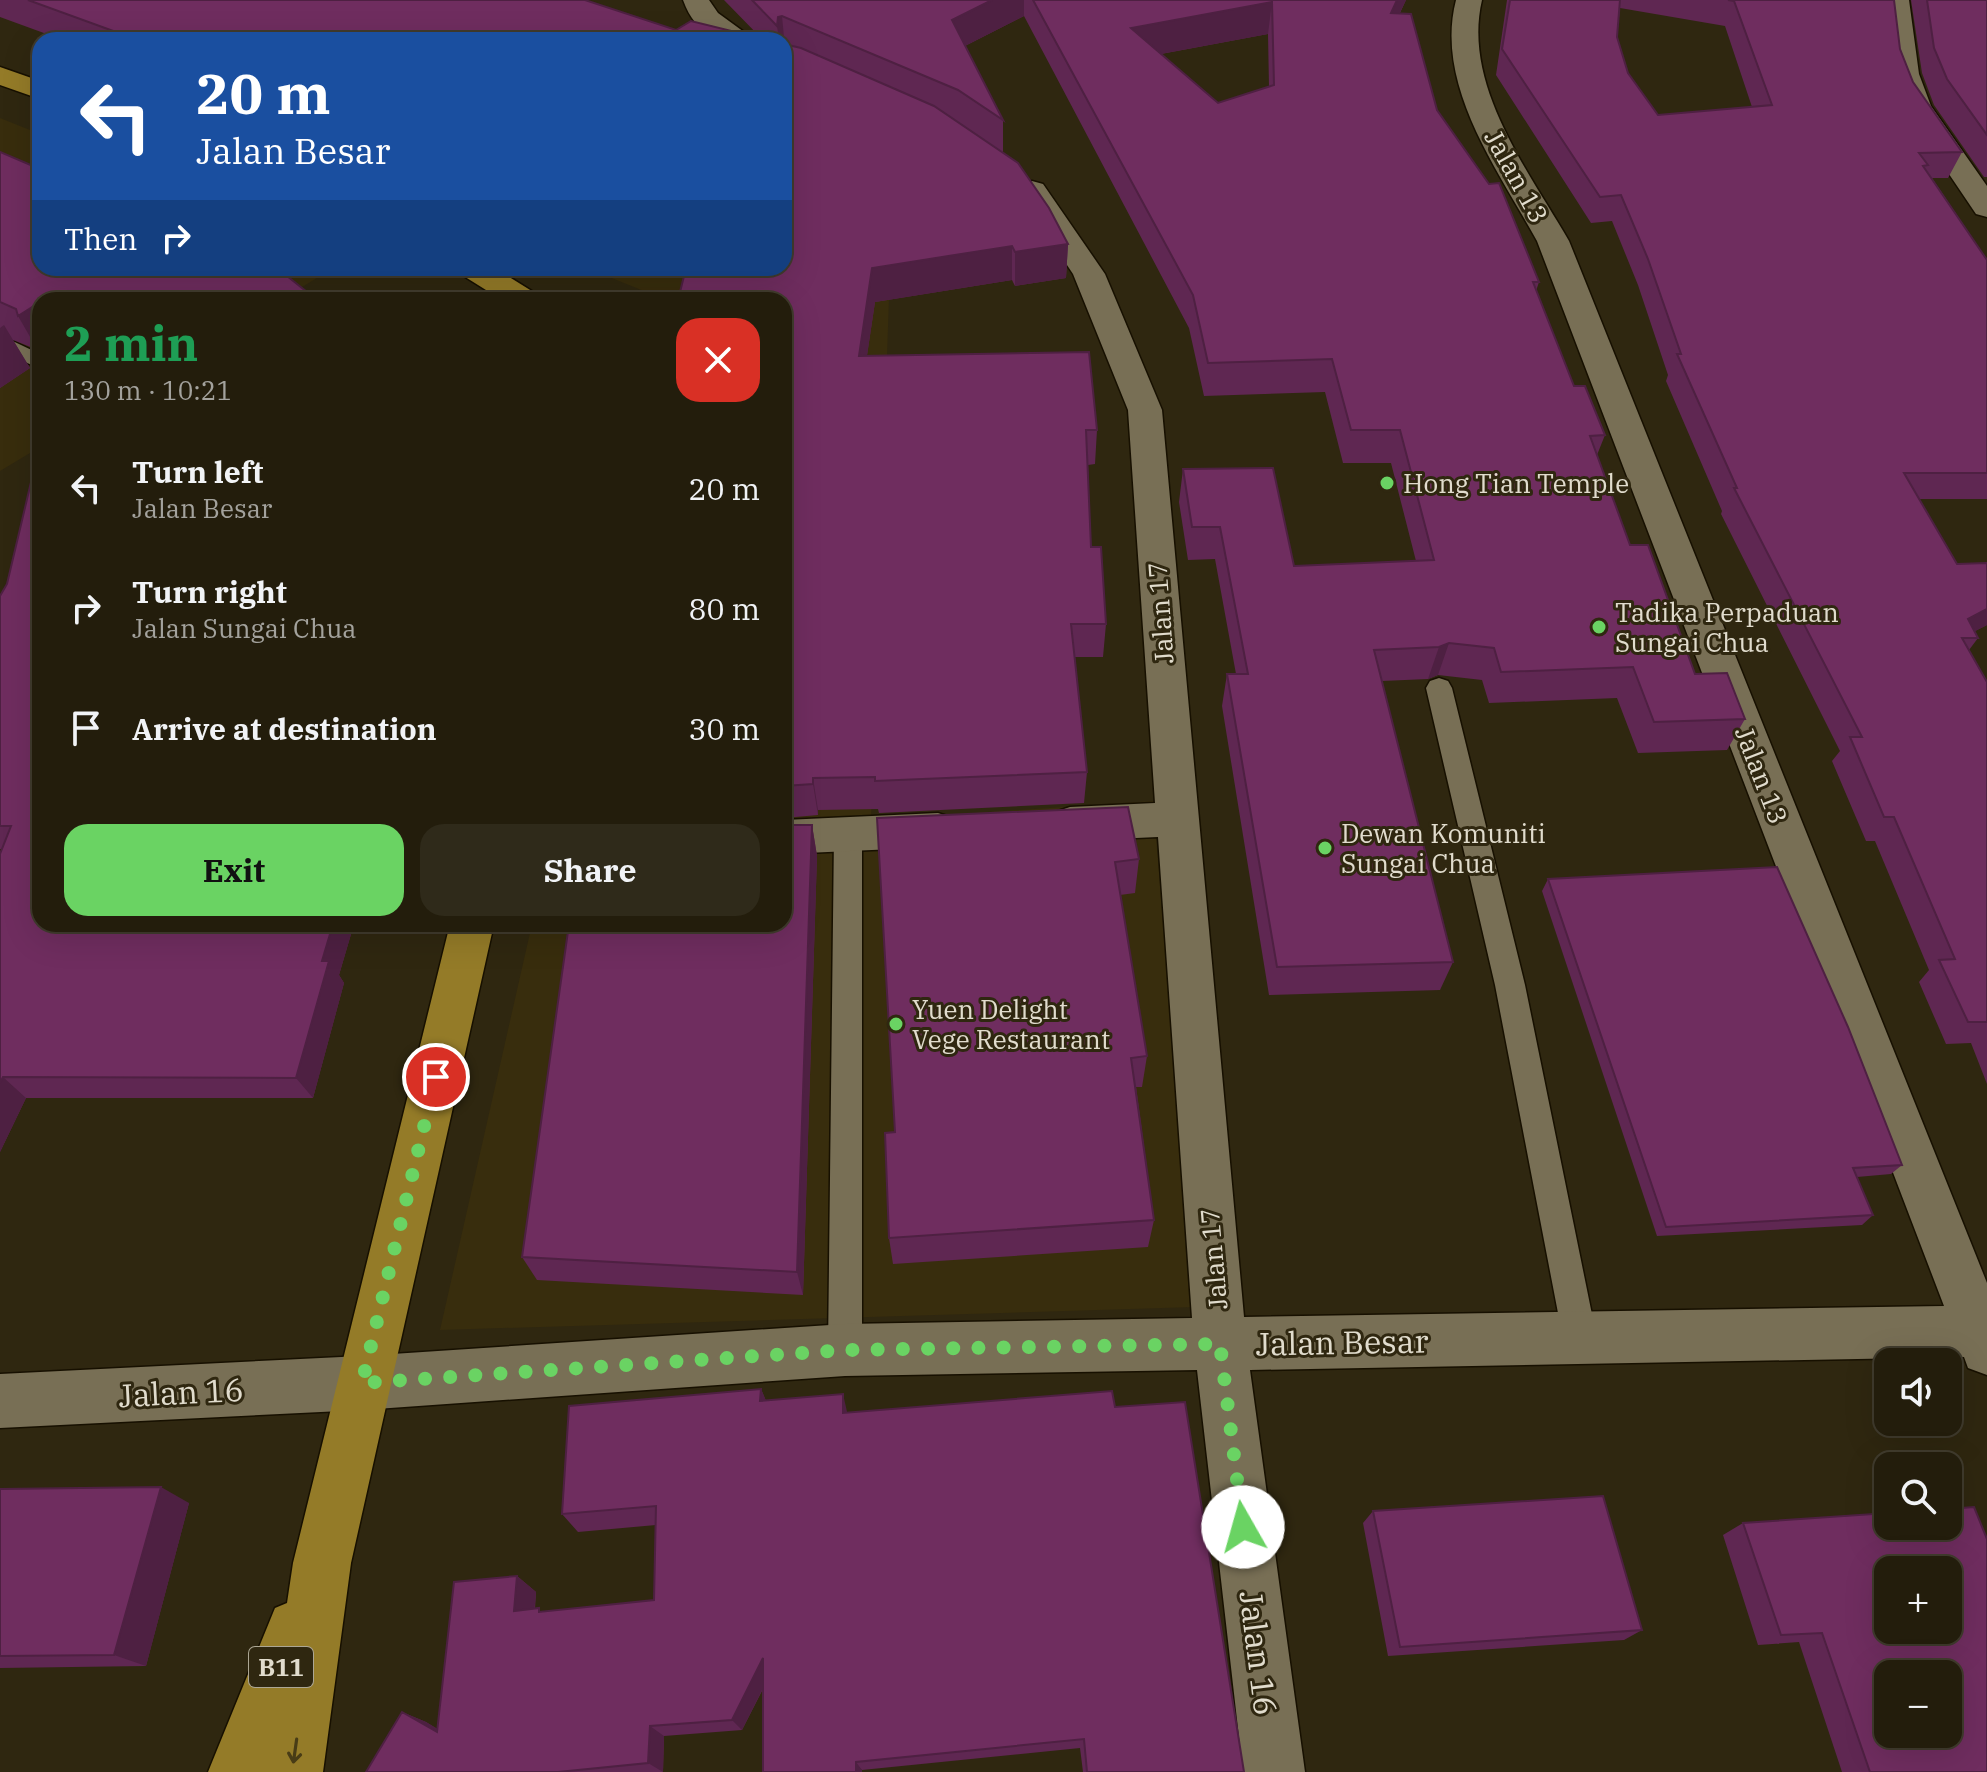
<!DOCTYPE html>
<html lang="en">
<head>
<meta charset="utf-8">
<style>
	:root { --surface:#231d0c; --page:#2f2a1a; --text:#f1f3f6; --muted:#a3a29d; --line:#403b2d; --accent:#6ad363 }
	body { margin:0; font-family:"IBM Plex Serif",serif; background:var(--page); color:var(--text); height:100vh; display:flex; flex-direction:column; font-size:30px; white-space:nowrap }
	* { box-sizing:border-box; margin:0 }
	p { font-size:26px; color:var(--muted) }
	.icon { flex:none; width:44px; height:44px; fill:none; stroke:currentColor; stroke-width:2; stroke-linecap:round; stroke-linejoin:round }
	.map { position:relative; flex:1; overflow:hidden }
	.details { position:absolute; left:32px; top:292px; width:760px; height:640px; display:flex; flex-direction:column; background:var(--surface); border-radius:24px; box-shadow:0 8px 32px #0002,0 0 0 2px var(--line) }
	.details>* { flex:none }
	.guide { position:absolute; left:32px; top:32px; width:760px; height:244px; border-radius:24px; box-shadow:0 8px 32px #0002,0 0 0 2px var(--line); background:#1a4fa0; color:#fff; overflow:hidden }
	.buttons { position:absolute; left:1874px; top:1348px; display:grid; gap:16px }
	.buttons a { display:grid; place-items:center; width:88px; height:88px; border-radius:16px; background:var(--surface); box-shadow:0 8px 32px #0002,0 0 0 2px var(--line); font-size:40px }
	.pin { position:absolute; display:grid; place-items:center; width:68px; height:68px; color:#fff; margin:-34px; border:4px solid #fff; border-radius:50%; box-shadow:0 2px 8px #0007 }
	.me { position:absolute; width:88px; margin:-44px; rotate:353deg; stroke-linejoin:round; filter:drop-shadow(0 0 6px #0008) }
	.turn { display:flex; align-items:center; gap:28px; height:168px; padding:0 32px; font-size:36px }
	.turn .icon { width:104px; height:104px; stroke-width:2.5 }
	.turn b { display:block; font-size:56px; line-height:68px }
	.then { display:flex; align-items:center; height:76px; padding:0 32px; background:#0003; gap:16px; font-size:30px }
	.round { display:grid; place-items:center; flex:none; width:84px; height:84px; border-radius:24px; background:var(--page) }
	.summary { display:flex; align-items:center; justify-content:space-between; height:136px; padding:0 32px }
	h1 { font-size:48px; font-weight:700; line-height:60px; color:#1e9e55 }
	.cta { display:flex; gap:16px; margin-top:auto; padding:16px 32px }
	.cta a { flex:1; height:92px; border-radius:24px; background:var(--accent); color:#111; font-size:32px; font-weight:700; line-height:92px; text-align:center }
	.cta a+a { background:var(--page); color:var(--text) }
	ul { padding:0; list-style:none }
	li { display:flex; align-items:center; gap:24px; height:120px; padding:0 32px }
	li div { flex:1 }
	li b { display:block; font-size:30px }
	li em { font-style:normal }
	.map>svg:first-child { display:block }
</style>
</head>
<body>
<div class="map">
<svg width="1987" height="1772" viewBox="0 0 1987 1772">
	<rect width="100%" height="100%" fill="#2f2710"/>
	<path fill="#382d0d" d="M0 118 40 134V268H333L281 300H40V447L0 471Z
		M587 268H784L889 298 871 820 1153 801 1195 1307 440 1330 532 924H784V300H666Z"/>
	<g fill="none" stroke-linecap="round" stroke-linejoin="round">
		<g stroke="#171000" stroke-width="3">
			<path id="service" d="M0 335 40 354V369L0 350Z
				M1439 678 1448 681 1452 688 1525 985 1597 1339 1592 1351 1580 1356 1568 1351 1563 1339 1495 985 1426 688 1430 681Z
				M848 823 858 826 862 834V1350L857 1362 845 1367 833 1362 828 1350 834 834 838 826Z"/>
		</g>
		<g stroke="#171000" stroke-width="3">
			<path id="minor" d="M683 0H709L718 13 755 40C719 40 697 38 683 0Z
				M1456 0H1482C1462 85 1528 170 1569 241L1987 1283V1375L1968 1368 1964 1357 1250 1370 1305 1772H1243L1197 1370 845 1376 362 1410 0 1428V1374L362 1356 845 1324 1192 1318 1158 837 1070 841 1055 836 1049 824 1055 812 1070 807 1155 803 1128 410 1073 274 1017 190 1021 184 1032 181 1043 184 1105 274 1162 410 1244 1317 1944 1306 1537 241C1498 170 1434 85 1456 0Z
				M1883 0H1909L1919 74 1931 106 1987 186V217L1976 214 1903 106 1891 74Z
				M266 268H299L294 275 283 278 271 275Z
				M938 813 953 818 959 830 953 842 938 847 784 854V820Z"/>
		</g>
		<g stroke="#171000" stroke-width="3">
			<path id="primary" d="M0 67 40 81V99L0 85Z
				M457 268H495L535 293 540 300H502L462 275Z
				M450 924H494L351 1563 323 1772H208L275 1608 287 1603 293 1563Z"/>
		</g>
		<use href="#service" fill="#786f55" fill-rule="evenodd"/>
		<use href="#minor" fill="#786f55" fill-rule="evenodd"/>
		<use href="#primary" fill="#947b28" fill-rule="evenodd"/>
	</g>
	<path fill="#5f2752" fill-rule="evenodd" d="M0 0H585L676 30 762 39 724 0H1406L1400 13 1437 110 1539 282 1536 291 1574 386 1605 435 1597 455 1630 545 1695 674 1745 719 1727 750 1638 753 1617 698 1489 703 1482 680 1438 675 1428 679 1382 681 1453 962 1440 990 1269 995 1222 706 1227 674H1236L1215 559 1188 560 1179 502 1183 469 1294 566 1416 561 1391 463H1343L1325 392 1204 396 1189 328 1024 16 965 46 1003 120V153L1068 244 1066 278 1015 286 1012 280 875 302 867 355 1097 430 1095 464 1088 465 1091 547 1106 624 1103 657H1075L1087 772 1084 803 879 813 878 809 818 810V815L784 818V300L685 273 677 268H784V40H63L0 17ZM1268 34 1269 87 1218 103 1161 54Z
		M1507 0H1894L1900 49 1913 82 1962 152 1948 178H1932L1987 260V499H1919L1957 564 1987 563V625L1975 631 1978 638 1969 650 1987 682V1084L1971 1043 1946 1044 1919 982 1929 970 1875 841H1866L1832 761 1840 751 1721 514 1722 511 1666 381 1668 375 1638 285 1612 221 1591 223 1496 75ZM1620 8 1725 26 1752 107 1658 115 1628 73 1617 37Z
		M1911 0H1987V177H1984L1934 105 1922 73Z
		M0 152 40 268 317 300H40V354L38 350 13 340 30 368 0 388Z
		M7 584 40 924H354L339 975 344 983 313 1098H26L0 1152V854L2 849H0V596Z
		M877 818 1139 859 1135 893 1120 895 1147 1056 1142 1087H1136L1154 1220 1148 1247 893 1264 889 1238 895 1132Z
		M812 825 817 856 803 1295 537 1280 522 1257Z
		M1548 879 1902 1165 1891 1174 1857 1177 1873 1215 1862 1225 1657 1236 1542 891Z
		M761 1389 766 1401 848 1413 1115 1407 1244 1772H1083L1080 1748 862 1770 763 1689 742 1730 664 1736 663 1772H366L402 1712 426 1722 437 1729 517 1576 536 1592 535 1609 543 1612 654 1600 656 1525 578 1532 562 1514Z
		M0 1489 189 1503 146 1666 0 1668Z
		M1373 1511 1642 1630 1624 1640 1388 1656 1363 1523Z
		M1743 1523 1987 1772H1842L1799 1642 1758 1645 1723 1535Z"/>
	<path fill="#4e2042" d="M992 0H1024V16L953 52 952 20Z
		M1397 0H1406L1384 45 1391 13Z
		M1272 2 1268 34 1128 60 1131 28Z
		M782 16 785 48 784 49V40H779L777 26 778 17Z
		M1068 244 1066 278 1015 286V252Z
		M1012 246V280L875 302 862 390 859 356 872 268Z
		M40 302V354L18 316Z
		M4 325 30 368 0 388V328Z
		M1987 609V625L1950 644 1968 619Z
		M1449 643 1438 675 1428 679 1439 647Z
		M813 778 818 810V815L813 784Z
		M812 825 817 856 803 1295 797 1272Z
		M333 924H354L339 975 344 983 313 1098 296 1078 322 961Z
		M3 1077 26 1098 0 1152V1083Z
		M761 1389 770 1410 760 1401Z
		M843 1394 848 1416 843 1413Z
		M161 1487 189 1503 146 1666 114 1655Z
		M517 1576 536 1592 533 1625 514 1611Z
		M763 1658 772 1670 742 1730 732 1720Z
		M402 1712 426 1722 460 1742 437 1732Z
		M650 1726 664 1736 663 1772 648 1763Z
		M856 1762 862 1770V1772H856Z"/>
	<path fill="#6f2d5f" stroke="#4e2042" stroke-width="2" fill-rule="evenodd" d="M28 0H585L676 30 691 21 768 40H138Z
		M752 0H992L952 20 1003 120 958 90 782 16 778 17 777 26Z
		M1033 0H1397L1391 13 1411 14 1437 110 1489 184 1499 183 1539 282H1533L1574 386H1585L1605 435 1590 436 1630 545H1648L1695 674 1727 673 1745 719 1654 722 1633 667 1501 672 1494 648 1449 643 1439 647 1374 650 1453 962 1277 967 1227 674H1248L1220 527H1192L1183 469 1273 468 1294 566 1434 560 1400 430H1351L1332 359 1208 363 1193 295ZM1272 2 1274 85 1218 103 1131 28Z
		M1510 0H1620L1617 37 1628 73 1658 115 1772 105 1734 1 1728 0H1894L1900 49 1913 82 1962 152 1919 153 1928 165 1923 166 1987 260V473H1904L1957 564 1987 563V609L1968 619 1978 638H1962L1987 682V1022H1968L1939 960 1955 959 1894 817H1884L1850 737H1862L1734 488H1737L1677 354H1681L1648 259 1621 195 1600 197 1502 49Z
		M1927 0H1987V135L1947 79 1934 48Z
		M784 44 801 48 934 106 1018 163 1049 208 1068 244 1015 252 1012 246 872 268 859 356 1089 352 1097 430H1086L1091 547H1101L1106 624H1071L1087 772 875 781V777L813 778V784L784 786V300H678L686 268H784Z
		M0 152 40 169V268H277L317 300H52L47 297 40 300V302L18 316 16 309 0 302Z
		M40 477V924H333L322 961H329L296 1078 3 1077 0 1083V854L11 826H0V596L7 584 32 478Z
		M1128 807 1139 859 1115 862 1147 1056 1131 1058 1154 1220 889 1238 885 1133 895 1132 877 818Z
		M784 825H812L797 1272 522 1257 569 924H784Z
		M1777 867 1848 1027 1902 1165 1853 1168 1873 1215 1666 1227 1548 879Z
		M761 1389 760 1401 843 1394V1413L1112 1391 1115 1407 1185 1402 1244 1772H1087L1084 1739 856 1762V1772H763V1658L732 1720 650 1726 648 1763 558 1772H366L402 1712 437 1732 454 1582 517 1576 514 1611 539 1608V1612L654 1600 656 1506 562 1514 569 1406Z
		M161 1487 114 1655 0 1656V1489Z
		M1603 1496 1642 1630 1400 1647 1373 1511Z
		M1974 1507 1987 1539V1772H1870L1822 1633 1781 1635 1743 1523 1888 1513V1526H1948V1509ZM1888 1570H1948V1630H1888ZM1888 1674H1948V1734H1888Z"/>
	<defs><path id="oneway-shaft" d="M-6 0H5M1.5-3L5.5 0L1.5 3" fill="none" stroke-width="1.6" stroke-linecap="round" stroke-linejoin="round" transform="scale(2)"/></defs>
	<use stroke="#483c16" href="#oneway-shaft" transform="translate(295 1751) rotate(98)"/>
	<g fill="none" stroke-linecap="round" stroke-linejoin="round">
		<path stroke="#6ad363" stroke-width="14" stroke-dasharray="0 25.2" d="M436 1077 362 1383 845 1350 1220 1344 1243 1527"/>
	</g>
	<g fill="#6ad363" stroke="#2f2710" stroke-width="3">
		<circle cx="1387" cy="483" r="8"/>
		<circle cx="1599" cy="627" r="8"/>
		<circle cx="1325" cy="848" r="8"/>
		<circle cx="896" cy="1024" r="8"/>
	</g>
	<g text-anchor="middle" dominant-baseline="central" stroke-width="6" stroke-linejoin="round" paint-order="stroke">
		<rect fill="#2f2710" stroke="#aca694" stroke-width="2" x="249" y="1647" width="64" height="40" rx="6"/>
		<g font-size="24" font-weight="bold" fill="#e1dccd">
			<text x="281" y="1667">B11</text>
		</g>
		<g font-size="26" fill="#e1dccd" stroke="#2f2710">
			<text transform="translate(1517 176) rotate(61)">Jalan 13</text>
			<text transform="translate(1160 613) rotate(-94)">Jalan 17</text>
			<text transform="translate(1762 775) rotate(69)">Jalan 13</text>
			<text transform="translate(1213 1259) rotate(-95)">Jalan 17</text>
		</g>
		<g font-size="26" fill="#e1dccd" stroke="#2f2710" text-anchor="start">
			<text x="1403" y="483">Hong Tian Temple</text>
			<text x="1615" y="612">Tadika Perpaduan<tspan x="1615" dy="30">Sungai Chua</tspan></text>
			<text x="1341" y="833">Dewan Komuniti<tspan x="1341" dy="30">Sungai Chua</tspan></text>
			<text x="912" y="1009">Yuen Delight<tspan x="912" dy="30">Vege Restaurant</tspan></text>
		</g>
		<g font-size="32" fill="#e1dccd" stroke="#2f2710">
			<text transform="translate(1342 1342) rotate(-1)">Jalan Besar</text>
			<text transform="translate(181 1392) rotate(-3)">Jalan 16</text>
			<text transform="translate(1259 1653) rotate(83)">Jalan 16</text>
		</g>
	</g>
</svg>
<div class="buttons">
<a><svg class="icon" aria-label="sound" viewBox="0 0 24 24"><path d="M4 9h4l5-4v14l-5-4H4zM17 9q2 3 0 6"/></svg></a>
<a><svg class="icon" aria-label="search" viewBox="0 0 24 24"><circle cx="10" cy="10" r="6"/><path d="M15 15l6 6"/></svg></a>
<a>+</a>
<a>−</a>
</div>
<div class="pin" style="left:436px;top:1077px;background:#d93025"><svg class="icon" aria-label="arrive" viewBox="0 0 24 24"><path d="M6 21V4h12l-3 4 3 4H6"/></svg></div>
<svg class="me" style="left:1243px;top:1527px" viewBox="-20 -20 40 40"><circle r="19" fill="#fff"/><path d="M0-13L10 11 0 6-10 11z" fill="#6ad363"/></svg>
<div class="guide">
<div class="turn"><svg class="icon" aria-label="left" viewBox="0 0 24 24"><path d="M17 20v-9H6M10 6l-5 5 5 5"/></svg><div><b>20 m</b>Jalan Besar</div></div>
<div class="then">Then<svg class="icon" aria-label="right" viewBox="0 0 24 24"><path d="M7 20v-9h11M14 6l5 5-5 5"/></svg></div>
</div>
<section class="details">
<div class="summary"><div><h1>2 min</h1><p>130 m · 10:21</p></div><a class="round" style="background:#d93025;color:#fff"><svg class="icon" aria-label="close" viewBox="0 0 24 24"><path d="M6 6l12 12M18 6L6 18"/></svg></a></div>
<ul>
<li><svg class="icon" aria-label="left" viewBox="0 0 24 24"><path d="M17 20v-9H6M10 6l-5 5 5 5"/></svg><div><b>Turn left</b><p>Jalan Besar</p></div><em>20 m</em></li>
<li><svg class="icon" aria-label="right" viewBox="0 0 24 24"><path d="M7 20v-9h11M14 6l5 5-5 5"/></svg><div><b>Turn right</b><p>Jalan Sungai Chua</p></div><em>80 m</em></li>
<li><svg class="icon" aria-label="arrive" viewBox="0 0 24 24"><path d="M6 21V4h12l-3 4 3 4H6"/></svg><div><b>Arrive at destination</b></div><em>30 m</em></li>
</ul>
<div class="cta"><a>Exit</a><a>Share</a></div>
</section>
</div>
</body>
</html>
